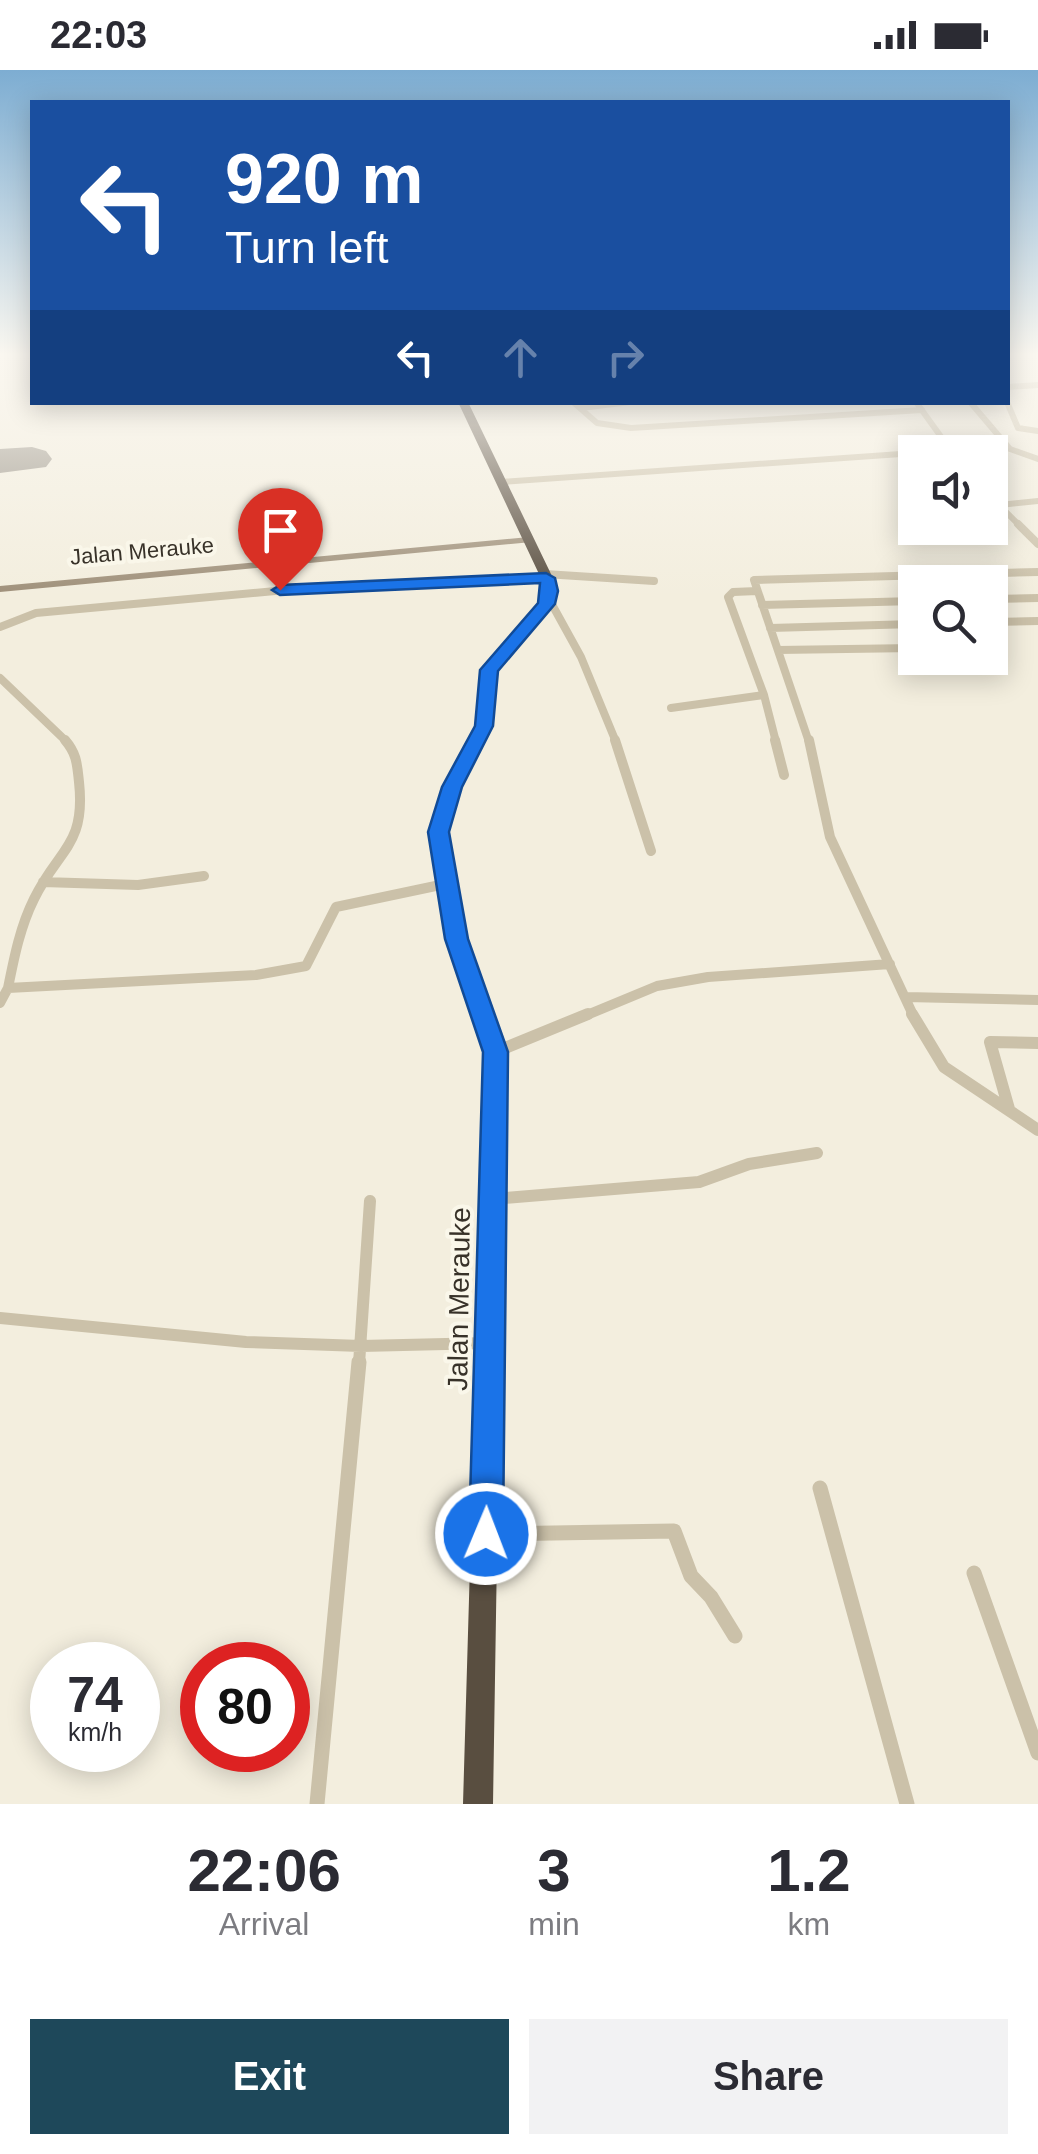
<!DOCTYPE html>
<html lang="en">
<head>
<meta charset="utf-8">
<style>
	:root { --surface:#fff; --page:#f2f2f3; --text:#2b2b33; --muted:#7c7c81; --accent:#1e485a }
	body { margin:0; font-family:Helvetica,sans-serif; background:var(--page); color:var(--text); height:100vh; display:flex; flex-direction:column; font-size:38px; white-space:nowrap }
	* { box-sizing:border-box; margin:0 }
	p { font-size:32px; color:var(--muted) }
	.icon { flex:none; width:55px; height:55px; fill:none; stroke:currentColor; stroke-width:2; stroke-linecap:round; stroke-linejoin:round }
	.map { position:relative; height:1734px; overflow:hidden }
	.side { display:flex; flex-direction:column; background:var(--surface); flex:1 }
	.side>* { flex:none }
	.hud { position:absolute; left:30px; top:30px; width:980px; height:305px; border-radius:0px; box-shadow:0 5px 25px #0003; background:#1a4fa0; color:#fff; overflow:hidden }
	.controls { position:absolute; left:898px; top:365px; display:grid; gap:20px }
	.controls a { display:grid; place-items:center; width:110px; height:110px; border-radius:0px; background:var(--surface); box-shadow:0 5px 25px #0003; font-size:50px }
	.speed { position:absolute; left:30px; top:1572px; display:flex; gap:20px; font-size:50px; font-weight:700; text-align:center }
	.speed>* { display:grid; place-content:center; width:130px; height:130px; border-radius:50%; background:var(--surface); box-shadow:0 5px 25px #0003; line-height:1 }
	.speed small { font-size:25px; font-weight:400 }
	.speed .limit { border:15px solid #d22; background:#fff; color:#111 }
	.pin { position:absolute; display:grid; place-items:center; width:85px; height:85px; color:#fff; margin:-102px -42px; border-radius:50% 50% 50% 0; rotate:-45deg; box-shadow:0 0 10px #0007 }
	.pin .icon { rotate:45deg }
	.me { position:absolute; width:110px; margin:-55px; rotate:1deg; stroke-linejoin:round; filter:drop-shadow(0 0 8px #0008) }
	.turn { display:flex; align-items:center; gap:35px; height:210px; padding:0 30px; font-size:45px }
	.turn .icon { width:130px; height:130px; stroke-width:2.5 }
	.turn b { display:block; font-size:70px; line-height:85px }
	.lanes { display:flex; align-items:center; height:95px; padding:0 30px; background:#0003; justify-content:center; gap:50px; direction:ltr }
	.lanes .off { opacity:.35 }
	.eta { display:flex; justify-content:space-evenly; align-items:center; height:170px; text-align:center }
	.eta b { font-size:60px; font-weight:700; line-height:70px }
	.action { display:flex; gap:20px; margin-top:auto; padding:20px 30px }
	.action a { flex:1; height:115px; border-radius:0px; background:var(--accent); color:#fff; font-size:40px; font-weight:700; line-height:115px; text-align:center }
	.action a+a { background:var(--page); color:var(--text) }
	.status { display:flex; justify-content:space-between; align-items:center; height:70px; padding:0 50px; background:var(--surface); direction:ltr }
	.status svg { height:28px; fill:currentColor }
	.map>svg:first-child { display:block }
</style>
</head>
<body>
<div class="status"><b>22:03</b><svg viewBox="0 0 49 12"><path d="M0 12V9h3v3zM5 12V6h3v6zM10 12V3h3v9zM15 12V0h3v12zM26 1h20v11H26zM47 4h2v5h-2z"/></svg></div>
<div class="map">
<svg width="1038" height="1734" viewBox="0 0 1038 1734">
	<rect width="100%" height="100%" fill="#f3eede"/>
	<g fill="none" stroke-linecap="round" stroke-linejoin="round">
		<path fill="#969084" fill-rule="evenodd" d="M32 377 46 381 52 389 46 397 0 403V379Z"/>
		<path stroke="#cbc1a9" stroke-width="6" d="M1008 317 1038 315
			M573 332 597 353 631 358 922 340
			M916 332 952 382
			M970 332 1010 379 1038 389
			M1007 332 1018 358 1038 361
			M581 338 630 332
			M929 382 950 378
			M501 412 915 383
			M990 426 1020 456
			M1000 435 1038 431"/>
		<path stroke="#cbc1a9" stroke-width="8" d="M1018 454 1038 474
			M545 504 654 511
			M757 521 733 522 728 527 764 625 776 672
			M549 529 581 587 616 672
			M990 529 1038 528
			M762 535 915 531
			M990 552 1038 551
			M0 557 36 543 318 517 546 507
			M770 558 915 554
			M778 580 915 578
			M0 608 67 672
			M671 638 764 625
			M809 672 754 510 1038 502"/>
		<path stroke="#cbc1a9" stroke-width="10" d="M65 670C77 684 77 694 79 712 86 776 58 779 34 829 20 857 14 888 8 918L256 905 306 896 336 837 445 814
			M615 670 651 781
			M775 670 784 705
			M809 670 830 767 914 947
			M43 812 138 815 204 806
			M906 927 1038 930
			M0 933 8 918
			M582 947 657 916 708 907 890 894"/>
		<path stroke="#cbc1a9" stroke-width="12" d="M912 944 944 997 1038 1060
			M495 982 588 944
			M1009 1039 990 972 1038 973
			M493 1129 699 1112 749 1094 817 1083
			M0 1248 246 1272 361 1276 488 1273
			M359 1294 370 1131"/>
		<path stroke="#cbc1a9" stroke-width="15" d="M820 1418 907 1734
			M487 1464 674 1461 691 1506 711 1527 735 1566
			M974 1503 1038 1683
			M317 1734 359 1292"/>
		<path fill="#9f907a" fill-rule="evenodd" d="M529 467 532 468V472L0 522V516Z"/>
		<path fill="#594e40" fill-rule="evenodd" d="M458 332H468L551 504 556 527 496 601 491 657 460 717 447 762 465 869 505 982 493 1734H463L485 982 447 869 431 762 444 717 477 657 482 601 544 527 539 504Z"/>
	</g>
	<linearGradient id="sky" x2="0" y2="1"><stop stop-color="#7dadd2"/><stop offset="0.54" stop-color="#faf7f0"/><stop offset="1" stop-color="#faf7f0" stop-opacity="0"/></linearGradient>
	<rect width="1038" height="527" fill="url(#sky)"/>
	<path fill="#1a73e8" stroke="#114b97" stroke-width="2.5" d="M546 503 555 508 558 521 555 534 498 601 493 656 462 717 449 762 468 869 508 982 503 1464 498 1476 486 1481 474 1476 469 1464 483 982 445 869 428 762 442 717 475 656 480 600 538 533 540 513 280 525 272 520 280 515Z"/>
	<g text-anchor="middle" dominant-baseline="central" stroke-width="8" stroke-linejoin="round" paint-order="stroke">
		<g font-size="22" fill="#383229" stroke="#faf7ea">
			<text transform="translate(142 481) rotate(-5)">Jalan Merauke</text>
		</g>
		<g font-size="28" fill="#383229" stroke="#faf7ea">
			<text transform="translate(459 1229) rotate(-89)">Jalan Merauke</text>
		</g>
	</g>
</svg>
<div class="controls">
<a><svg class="icon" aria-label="sound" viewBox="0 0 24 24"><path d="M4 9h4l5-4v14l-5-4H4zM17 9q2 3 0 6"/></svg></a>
<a><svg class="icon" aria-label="search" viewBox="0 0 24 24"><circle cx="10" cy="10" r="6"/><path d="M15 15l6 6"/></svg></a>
</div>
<div class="speed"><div>74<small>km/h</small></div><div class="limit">80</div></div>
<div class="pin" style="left:280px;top:520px;background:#d93025"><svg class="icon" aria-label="arrive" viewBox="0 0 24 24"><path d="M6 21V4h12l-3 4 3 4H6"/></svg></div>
<svg class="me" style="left:486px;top:1464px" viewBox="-20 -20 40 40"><circle r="17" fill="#1a73e8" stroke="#fff" stroke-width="3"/><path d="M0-11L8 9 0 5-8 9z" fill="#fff"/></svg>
<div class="hud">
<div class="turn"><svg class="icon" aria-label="left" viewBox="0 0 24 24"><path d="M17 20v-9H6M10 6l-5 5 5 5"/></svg><div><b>920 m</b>Turn left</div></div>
<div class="lanes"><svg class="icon" aria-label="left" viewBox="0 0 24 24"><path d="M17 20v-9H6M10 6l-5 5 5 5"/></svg><svg class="icon off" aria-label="ahead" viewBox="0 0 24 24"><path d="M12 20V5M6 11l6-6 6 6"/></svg><svg class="icon off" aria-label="right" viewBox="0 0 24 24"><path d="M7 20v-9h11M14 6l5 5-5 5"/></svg></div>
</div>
</div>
<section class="side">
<div class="eta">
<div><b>22:06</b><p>Arrival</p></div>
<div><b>3</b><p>min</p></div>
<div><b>1.2</b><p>km</p></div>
</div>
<div class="action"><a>Exit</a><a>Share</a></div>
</section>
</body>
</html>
